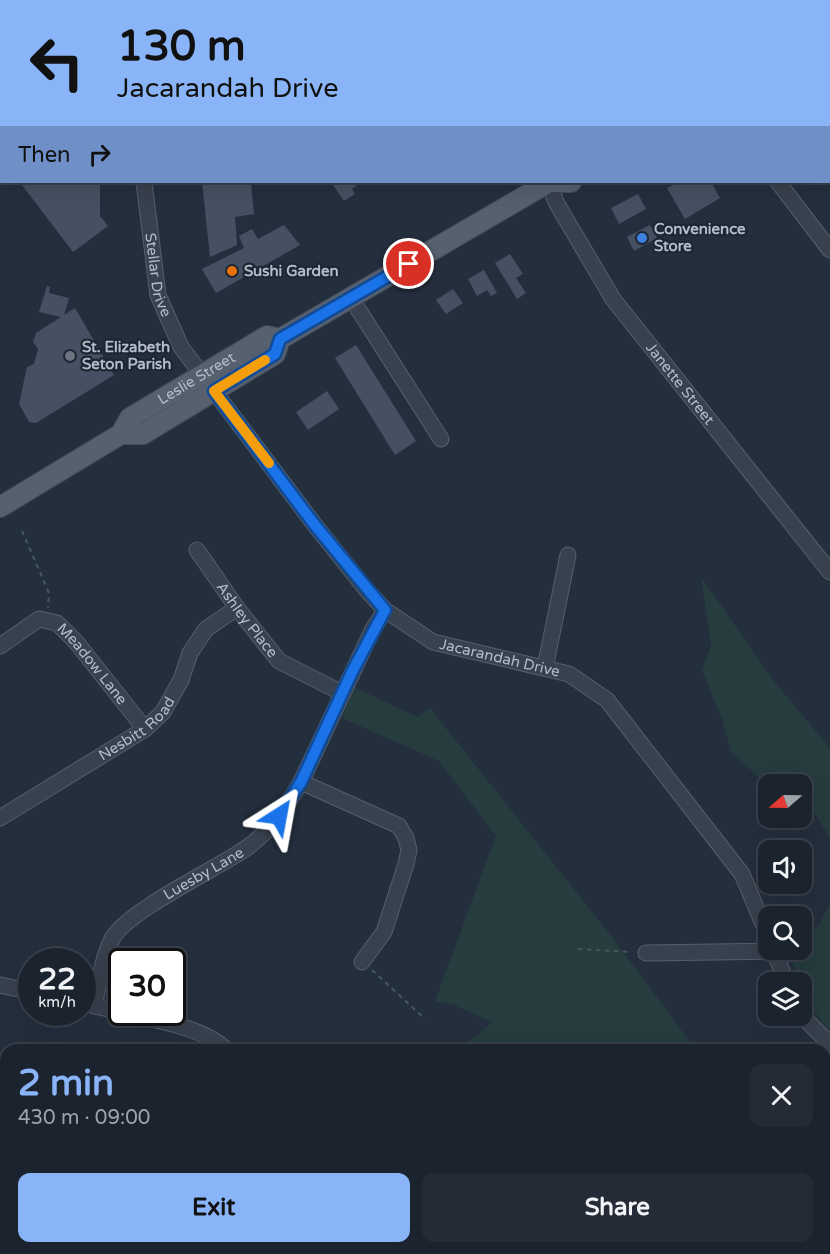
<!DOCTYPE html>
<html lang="en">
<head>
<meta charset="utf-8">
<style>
	:root { --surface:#1b232e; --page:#242b36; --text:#f1f3f6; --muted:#a0a4aa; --line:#39404a; --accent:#8ab4f8 }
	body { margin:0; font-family:"Varela Round",sans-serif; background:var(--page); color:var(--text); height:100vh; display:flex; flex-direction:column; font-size:22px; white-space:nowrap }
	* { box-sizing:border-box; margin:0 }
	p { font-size:20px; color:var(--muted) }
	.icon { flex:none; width:33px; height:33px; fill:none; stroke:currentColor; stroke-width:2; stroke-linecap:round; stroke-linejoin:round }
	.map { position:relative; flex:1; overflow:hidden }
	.drawer { position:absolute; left:0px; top:1044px; width:831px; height:210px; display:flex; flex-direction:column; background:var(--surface); border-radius:18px 18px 0 0; box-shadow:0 6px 24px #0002,0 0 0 2px var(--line) }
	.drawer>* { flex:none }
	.hud { position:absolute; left:0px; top:0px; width:831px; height:183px; box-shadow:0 6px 24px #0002,0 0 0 2px var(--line); background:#8ab4f8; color:#111; overflow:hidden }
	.needle { width:39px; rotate:250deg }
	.tools { position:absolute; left:758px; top:774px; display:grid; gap:12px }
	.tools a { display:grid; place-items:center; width:54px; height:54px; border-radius:12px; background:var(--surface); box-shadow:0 6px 24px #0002,0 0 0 2px var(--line); font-size:30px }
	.speed { position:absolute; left:18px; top:948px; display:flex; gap:12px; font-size:30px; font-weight:700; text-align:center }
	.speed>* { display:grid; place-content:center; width:78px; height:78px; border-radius:50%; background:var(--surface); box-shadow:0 6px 24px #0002,0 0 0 2px var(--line); line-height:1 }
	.speed small { font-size:15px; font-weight:400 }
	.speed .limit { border:3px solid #111; border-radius:9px; background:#fff; color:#111 }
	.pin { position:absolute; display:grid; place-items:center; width:51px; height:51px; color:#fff; margin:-26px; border:3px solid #fff; border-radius:50%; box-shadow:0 2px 6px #0007 }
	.me { position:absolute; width:66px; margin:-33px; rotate:34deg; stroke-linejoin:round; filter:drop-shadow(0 0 4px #0008) }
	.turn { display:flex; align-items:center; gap:21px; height:126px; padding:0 18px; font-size:27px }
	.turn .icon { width:78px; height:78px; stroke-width:2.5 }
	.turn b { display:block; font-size:42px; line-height:51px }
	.then { display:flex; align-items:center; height:57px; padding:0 18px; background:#0003; gap:12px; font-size:22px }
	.round { display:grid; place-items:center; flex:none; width:63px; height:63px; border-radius:12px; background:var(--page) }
	.summary { display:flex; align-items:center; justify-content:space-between; height:102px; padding:0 18px }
	h1 { font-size:36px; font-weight:700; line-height:45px; color:var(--accent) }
	.primary-button { display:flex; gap:12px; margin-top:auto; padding:12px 18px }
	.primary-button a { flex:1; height:69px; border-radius:12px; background:var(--accent); color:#111; font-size:24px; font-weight:700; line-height:69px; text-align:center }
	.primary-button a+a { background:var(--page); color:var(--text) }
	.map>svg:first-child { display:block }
</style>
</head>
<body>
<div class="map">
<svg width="830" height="1254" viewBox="0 0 830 1254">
	<rect width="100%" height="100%" fill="#242f3e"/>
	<path fill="#263c3f" d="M701 577 776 684 830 748V838L807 801 801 798V784H772L762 780 731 752 722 719 702 670 711 645Z
		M354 687 417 717 430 708 612 937 696 1050H458L493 1022 454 1005 435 1001 496 836 439 761 342 718Z
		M830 903V1031L802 997 801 982H798L792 959 820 923Z"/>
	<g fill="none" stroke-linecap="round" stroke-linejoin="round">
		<path stroke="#394c67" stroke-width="4" d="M154 1248 155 1254"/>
	</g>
	<path fill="#455162" d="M26 182H100V216L108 226 73 252 22 185Z
		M202 182H251L254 214 235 217 237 245 210 257Z
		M331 182H357L359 184 352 189 355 194 344 201Z
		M678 182H711L720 198 685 219 667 188Z
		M638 194 646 209 619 224 611 208Z
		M284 225 300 245 216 293 202 269 244 248 239 236 252 229 258 239Z
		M650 225 657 238 634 251 627 237Z
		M510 254 523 274 516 278 526 293 517 299 495 263Z
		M484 270 497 293 491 296 487 290 477 296 468 279Z
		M47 286 50 287 49 293 69 298 64 315 75 308 114 375 36 423 29 422 19 404 27 367 34 364 38 349 33 342 36 333 61 317 39 312Z
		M453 289 463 303 446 314 436 300Z
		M356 345 416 441 395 455 335 358Z
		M327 391 339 409 308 430 296 412Z"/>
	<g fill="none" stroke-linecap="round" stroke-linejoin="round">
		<g stroke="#565f6c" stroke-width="17">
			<g id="minor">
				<path d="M73 0 74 2"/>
				<path id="s1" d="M144 182 158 295 181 347 314 524 365 588 385 610 433 642 569 674 607 700 742 874 768 936"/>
				<path id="s2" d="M548 182 557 204 613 299 830 572"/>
				<path d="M778 182 830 250"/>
				<path d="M351 298 441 439"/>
				<path id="s3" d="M197 550 237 608 279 661 342 693"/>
				<path id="s4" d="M0 646 39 619 57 623 76 642 145 729"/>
				<path d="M545 668 568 555"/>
				<path d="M301 782 399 826 406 838 409 850 406 864 384 932 362 962"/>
				<path id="s5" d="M0 818 145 729 163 712 181 680 190 653 206 629 237 608"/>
				<path d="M773 950 787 982"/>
				<path d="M646 953 774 951"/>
				<path d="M0 985 32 992"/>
				<path d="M82 1003 122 1012"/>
				<path id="s6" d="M94 1006C99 984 102 959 112 939 127 911 216 869 245 849 269 833 286 807 301 782L372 631 385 610"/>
				<path d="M801 1010 807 1021 830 1044"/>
				<path d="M123 1012C158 1021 200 1026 227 1050"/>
				<path d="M0 1158 2 1160"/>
				<path d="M368 1248 370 1254"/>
				<path d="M817 1248 830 1254"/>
				<path d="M505 1254 513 1248"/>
				<path d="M722 1254 725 1248"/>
			</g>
		</g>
		<g stroke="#414a57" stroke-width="22">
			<g id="major">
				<path d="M548 182H571"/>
				<path d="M121 434H143L275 354 280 339 549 182"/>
				<path id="s7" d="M0 507 121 434 130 418 267 336 280 339"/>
			</g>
		</g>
		<path stroke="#44595c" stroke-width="2" stroke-dasharray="4.5 4.5" stroke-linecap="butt" d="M22 531 49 593 48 608
			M578 949 632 952
			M372 970 425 1019"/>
		<use href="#minor" stroke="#38414e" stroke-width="15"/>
		<use href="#major" stroke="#56606e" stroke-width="20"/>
	</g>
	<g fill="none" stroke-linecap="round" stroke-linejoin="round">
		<g stroke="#114b97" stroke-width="15">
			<path id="route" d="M279 816 301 782 352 672 385 610 314 524 214 391 275 354 280 339 409 264"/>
		</g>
		<use href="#route" stroke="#1a73e8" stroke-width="10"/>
		<path stroke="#f59e0b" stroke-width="10" d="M265 360 214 391 269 463"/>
	</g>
	<circle fill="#3f7fe0" stroke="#1d2633" stroke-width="2" cx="642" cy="238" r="6"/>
	<circle fill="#e8710a" stroke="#1d2633" stroke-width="2" cx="232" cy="271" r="6"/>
	<circle fill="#6b7280" stroke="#1d2633" stroke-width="2" cx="70" cy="356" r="6"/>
	<g text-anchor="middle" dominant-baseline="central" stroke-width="4.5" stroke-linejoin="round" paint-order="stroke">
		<g font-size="15" font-weight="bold" fill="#b4bcc9" stroke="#1d2633" text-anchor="start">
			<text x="654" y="229">Convenience<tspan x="654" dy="17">Store</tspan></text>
			<text x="244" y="271">Sushi Garden</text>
			<text x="82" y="347">St. Elizabeth<tspan x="82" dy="17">Seton Parish</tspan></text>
		</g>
		<g font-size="15" fill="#b4bcc9" stroke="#1d2633">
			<text stroke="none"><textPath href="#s1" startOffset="94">Stellar Drive</textPath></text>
			<text stroke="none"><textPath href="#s7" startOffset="237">Leslie Street</textPath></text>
			<text stroke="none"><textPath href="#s2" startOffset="242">Janette Street</textPath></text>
			<text stroke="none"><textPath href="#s3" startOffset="86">Ashley Place</textPath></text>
			<text stroke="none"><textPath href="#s1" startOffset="630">Jacarandah Drive</textPath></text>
			<text stroke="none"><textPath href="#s4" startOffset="120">Meadow Lane</textPath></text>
			<text stroke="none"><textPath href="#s5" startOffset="164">Nesbitt Road</textPath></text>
			<text stroke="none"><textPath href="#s6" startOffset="183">Luesby Lane</textPath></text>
		</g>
	</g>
</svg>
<div class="tools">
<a><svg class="needle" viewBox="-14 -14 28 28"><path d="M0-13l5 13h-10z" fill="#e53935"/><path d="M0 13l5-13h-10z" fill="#a0a4aa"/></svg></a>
<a><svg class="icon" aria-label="sound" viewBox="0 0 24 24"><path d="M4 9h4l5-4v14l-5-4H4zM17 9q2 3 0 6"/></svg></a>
<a><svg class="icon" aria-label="search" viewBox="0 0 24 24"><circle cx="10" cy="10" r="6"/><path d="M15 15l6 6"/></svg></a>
<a><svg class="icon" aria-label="layers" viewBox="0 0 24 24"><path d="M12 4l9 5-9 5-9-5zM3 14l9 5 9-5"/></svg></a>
</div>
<div class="speed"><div>22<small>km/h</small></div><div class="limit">30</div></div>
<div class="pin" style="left:409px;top:264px;background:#d93025"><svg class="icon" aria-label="arrive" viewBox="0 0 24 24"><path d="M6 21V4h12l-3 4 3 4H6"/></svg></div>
<svg class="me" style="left:279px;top:816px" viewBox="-20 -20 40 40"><path d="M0-17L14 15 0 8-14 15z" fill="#1a73e8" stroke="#fff" stroke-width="4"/></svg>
<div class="hud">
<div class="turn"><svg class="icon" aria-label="left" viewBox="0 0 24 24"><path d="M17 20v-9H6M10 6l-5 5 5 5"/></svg><div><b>130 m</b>Jacarandah Drive</div></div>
<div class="then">Then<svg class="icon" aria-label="right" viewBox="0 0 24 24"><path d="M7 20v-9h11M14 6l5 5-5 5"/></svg></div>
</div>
<section class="drawer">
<div class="summary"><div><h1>2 min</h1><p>430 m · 09:00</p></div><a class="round"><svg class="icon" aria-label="close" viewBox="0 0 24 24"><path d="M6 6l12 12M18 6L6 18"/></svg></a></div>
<div class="primary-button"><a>Exit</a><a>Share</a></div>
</section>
</div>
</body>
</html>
